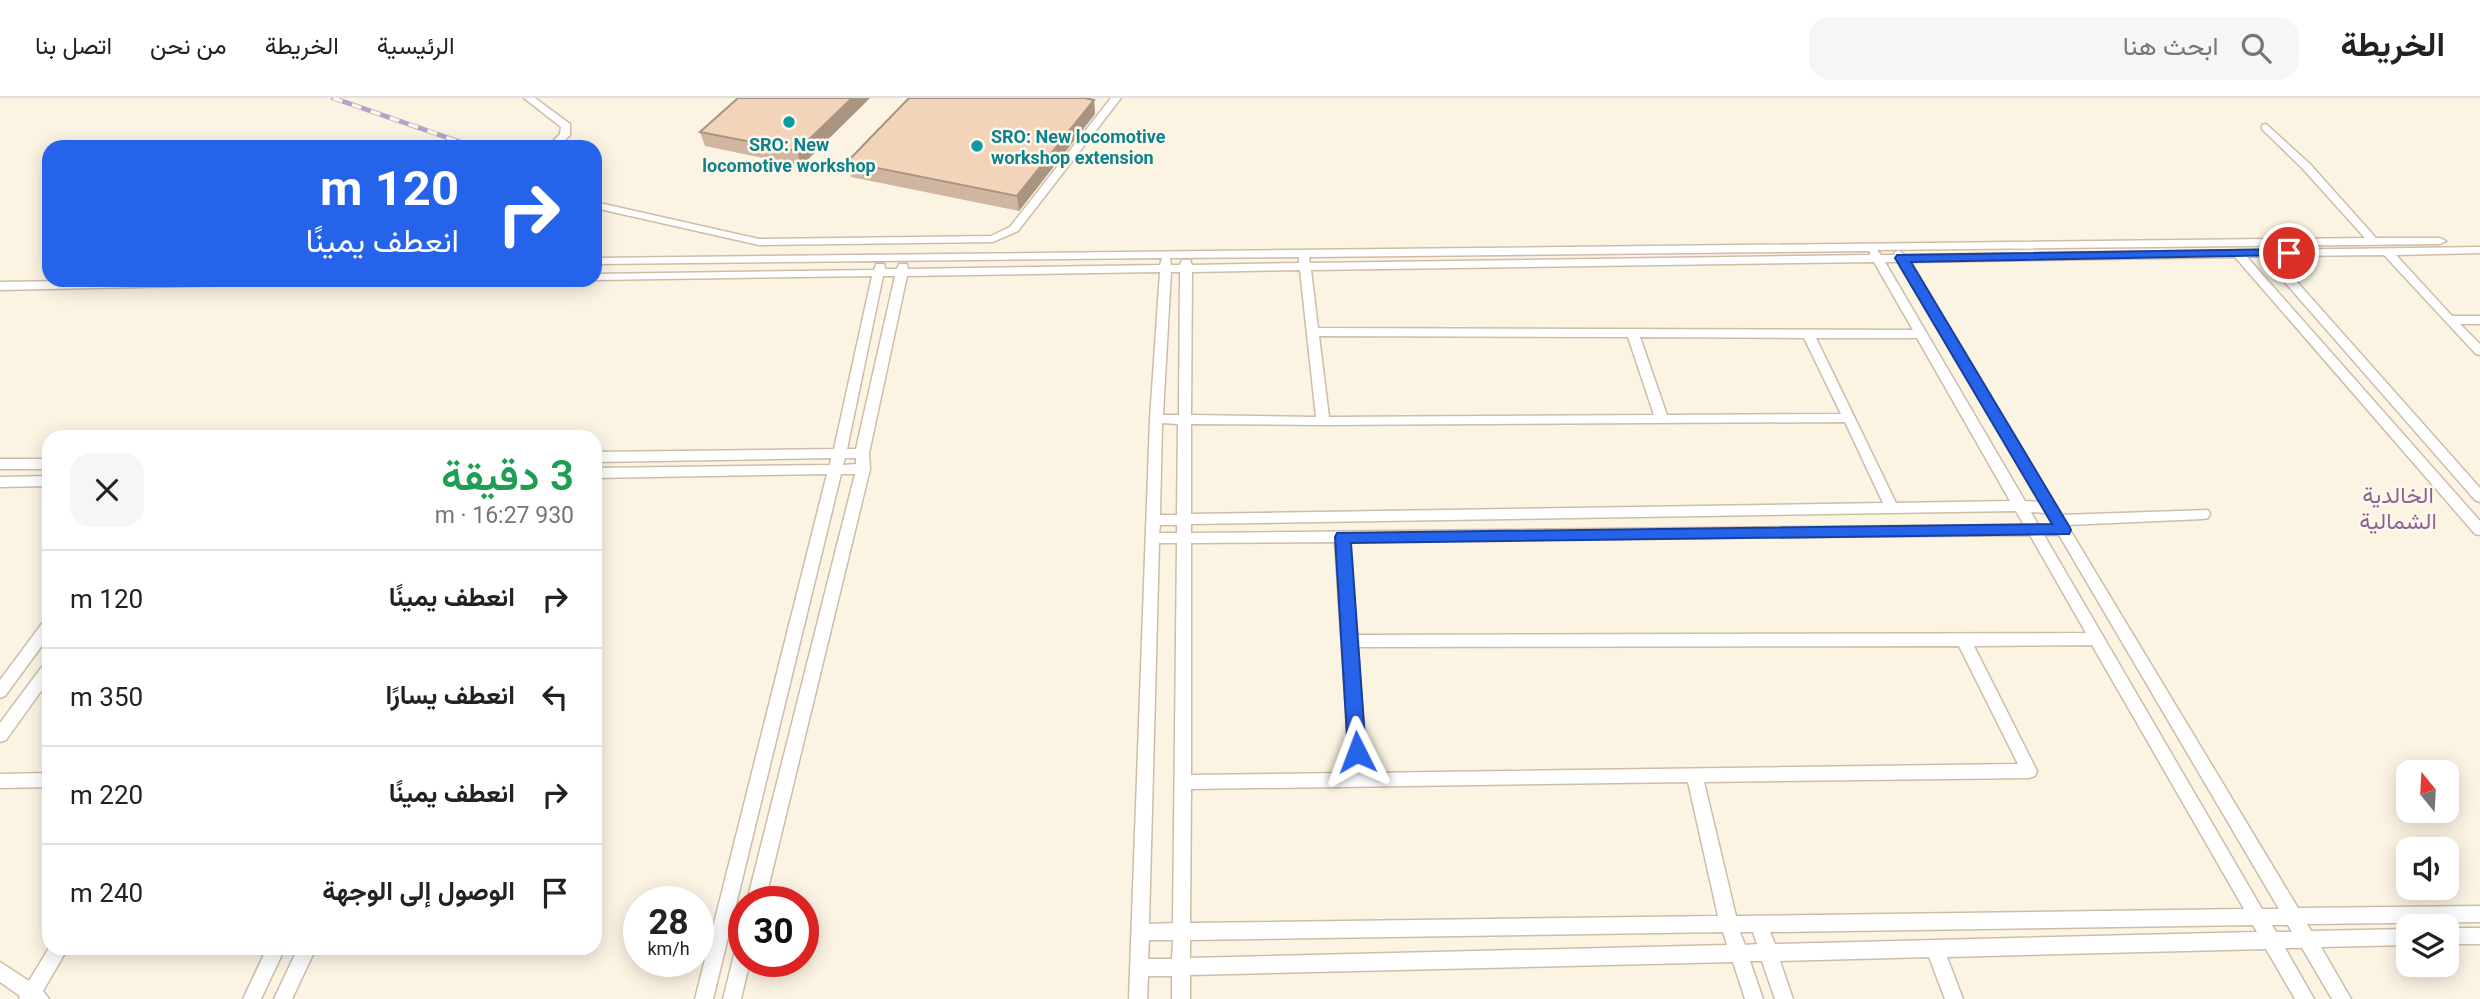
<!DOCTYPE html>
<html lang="ar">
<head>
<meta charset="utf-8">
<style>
	:root { --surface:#fff; --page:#f6f6f6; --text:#222; --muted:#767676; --line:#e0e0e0 }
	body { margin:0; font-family:Roboto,Vazirmatn,sans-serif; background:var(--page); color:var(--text); direction:rtl; height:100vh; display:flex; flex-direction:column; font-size:26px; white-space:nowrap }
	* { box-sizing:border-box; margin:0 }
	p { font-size:23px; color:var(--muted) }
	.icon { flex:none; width:38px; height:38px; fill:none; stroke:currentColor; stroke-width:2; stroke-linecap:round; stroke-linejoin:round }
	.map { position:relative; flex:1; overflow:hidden; direction:ltr }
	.details { position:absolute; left:42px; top:332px; width:560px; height:525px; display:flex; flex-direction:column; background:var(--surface); border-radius:21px; box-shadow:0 4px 18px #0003; direction:rtl }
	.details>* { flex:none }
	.top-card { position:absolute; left:42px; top:42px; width:560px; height:147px; border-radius:21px; box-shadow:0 4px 18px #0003; direction:rtl; background:#2563eb; color:#fff; overflow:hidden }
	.needle { width:46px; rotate:342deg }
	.fabs { position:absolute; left:2396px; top:662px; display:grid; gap:14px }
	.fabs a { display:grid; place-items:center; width:63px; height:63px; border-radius:14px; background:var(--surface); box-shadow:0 4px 18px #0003; font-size:35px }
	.speed { position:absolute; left:623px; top:788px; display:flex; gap:14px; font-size:35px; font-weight:700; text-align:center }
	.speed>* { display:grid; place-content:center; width:91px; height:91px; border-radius:50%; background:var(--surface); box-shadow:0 4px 18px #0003; line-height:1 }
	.speed small { font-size:18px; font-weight:400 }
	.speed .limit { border:10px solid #d22; background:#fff; color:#111 }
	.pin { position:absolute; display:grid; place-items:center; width:60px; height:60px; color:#fff; margin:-30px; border:4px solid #fff; border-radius:50%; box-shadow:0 2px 7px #0007 }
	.me { position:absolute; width:77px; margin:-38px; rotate:357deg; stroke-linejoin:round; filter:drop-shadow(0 0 5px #0008) }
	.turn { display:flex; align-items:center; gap:24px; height:147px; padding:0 28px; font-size:32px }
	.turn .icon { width:91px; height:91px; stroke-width:2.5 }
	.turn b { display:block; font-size:49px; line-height:60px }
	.round { display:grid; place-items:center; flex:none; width:74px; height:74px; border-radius:21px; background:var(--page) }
	.summary { display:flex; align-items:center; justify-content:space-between; height:119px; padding:0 28px }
	h1 { font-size:42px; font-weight:600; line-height:52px; color:#1e9e55 }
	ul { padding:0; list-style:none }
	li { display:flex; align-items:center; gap:21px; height:98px; padding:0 28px; border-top:2px solid var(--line) }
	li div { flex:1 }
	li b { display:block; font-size:26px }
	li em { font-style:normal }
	header { display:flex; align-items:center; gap:42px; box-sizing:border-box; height:98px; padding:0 35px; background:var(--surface); border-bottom:2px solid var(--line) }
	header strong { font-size:33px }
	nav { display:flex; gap:38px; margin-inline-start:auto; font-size:24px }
	.search { width:490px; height:63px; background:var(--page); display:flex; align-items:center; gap:18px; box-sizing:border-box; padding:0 24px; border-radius:21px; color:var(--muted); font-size:26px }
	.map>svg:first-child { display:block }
</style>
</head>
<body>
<header>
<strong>الخريطة</strong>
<div class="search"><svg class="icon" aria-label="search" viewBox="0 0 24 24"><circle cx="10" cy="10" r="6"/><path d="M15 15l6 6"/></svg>ابحث هنا</div>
<nav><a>الرئيسية</a><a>الخريطة</a><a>من نحن</a><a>اتصل بنا</a></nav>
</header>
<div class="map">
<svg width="2480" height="901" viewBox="0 0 2480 901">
	<rect width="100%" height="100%" fill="#fcf4e3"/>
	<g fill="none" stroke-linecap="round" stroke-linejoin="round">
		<g stroke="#cebcaa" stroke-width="3">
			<path id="street" d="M524 0H535L570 26V37L558 49H547L560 36 561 29Z
				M1111 0H1121L1018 133 993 144 759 147 595 110V104L759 141 991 138 1010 129Z
				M2266 26 2310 66 2376 140H2440L2446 143 2440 146 1877 152 1881 157H1894L1895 154 1899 153 1905 157 2480 149V155L2396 157 2452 218H2480V226H2460L2480 246V257L2476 256 2384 157 2274 158 2480 390V404L2475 402 2262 158 2247 159 2480 423V437L2475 436 2235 159 1909 164 2061 417 2208 412 2210 416 2208 420 2203 421 2067 427 2298 810 2480 808V824L2307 826 2311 833 2408 831V847L2321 849 2351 901H2332L2302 850H2285L2314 901H2295L2266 851 1947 859 1963 901H1945L1929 859 1780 863 1793 901H1775L1762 863H1750L1763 901H1745L1733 864 1190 877V901H1172V878H1148L1147 901H1129L1150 321 1160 174 907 178 869 355 870 371 765 803H747L855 376H841L713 901H695L827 376 595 380V370L830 367 831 360 595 364V354L834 351 872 178 595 182H593H595V176L874 172 876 166H884L885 171H897L899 166H907L908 171 1160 167 1162 160 595 166V160L2365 140 2302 70 2262 31V27ZM1870 153V157L1310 165 1309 159ZM1299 159V165L1192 167 1190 162H1182L1180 167H1171L1170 160ZM1874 164 1913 232 1318 230 1311 172ZM1885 164H1898L2040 404 2025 403ZM1300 172 1316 319 1191 317 1192 174ZM1171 174H1180L1179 317H1163ZM883 178H895L856 351H847ZM1319 238 1628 239 1654 317 1329 319ZM1640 239 1804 240 1841 316 1667 317ZM1816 240H1917L2010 403 1896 405ZM1845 324 1883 405 1191 416V326L1323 327ZM1162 325 1178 326 1177 417H1160ZM845 360H856V366L843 367ZM2016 413 2024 427 1191 435V426ZM2031 414 2046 415 2053 427H2038ZM1160 427H1177V435H1159ZM2030 437 2086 535 1357 537 1349 443ZM2044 437H2059L2279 811H2262ZM1335 444 1350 675 1191 677V445ZM1159 445H1177L1173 825 1149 826ZM2092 547 2244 811 1736 818 1704 684 2029 680 2035 678 2037 673 1974 548ZM1959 548 2018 666 1366 675 1358 549ZM1688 684 1718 818 1190 825 1191 691ZM2253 827 2257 834 1775 846 1770 834ZM2272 827H2288L2292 834H2276ZM1723 834 1727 847 1190 860V842ZM1740 834H1753L1757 846 1745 847ZM1149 842H1173L1172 861H1148Z
				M127 182H335L329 185 0 192V184Z
				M0 361H49V371H0Z
				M49 378V388L0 389V379Z
				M49 521V538L5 598 0 600V582L44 523Z
				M49 564V582L6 642 0 644V625L44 566Z
				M49 675V689L0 690V676Z
				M2446 830H2480V846H2446Z
				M744 845V863H750L741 901H723L735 853 738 847Z
				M49 850H68L43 893 49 901H19L20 898 0 884V864L29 883Z
				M267 850H285L261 901H243Z
				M298 850H316L292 901H274Z"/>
		</g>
		<use href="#street" fill="#fff" fill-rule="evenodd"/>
		<g stroke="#b7a2c5" stroke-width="5">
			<path id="rail" d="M333 0 460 44"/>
		</g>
		<use href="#rail" stroke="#fff8e9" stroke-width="3.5" stroke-dasharray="10" stroke-linecap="butt"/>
	</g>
	<path fill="#d0b6a0" d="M870 0 801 68 705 48 700 34Z
		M1094 2 1095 16 1019 113 851 79 847 64Z"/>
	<path fill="#a99482" d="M852 0H870L801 68 797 53Z
		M1094 2 1095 16 1019 113 1017 98Z"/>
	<path fill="#f2d4ba" stroke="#a99482" stroke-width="2" d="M738 0H852L797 53 700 34Z
		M909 0H1084L1094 2 1017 98 847 64Z"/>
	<path fill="#2563eb" stroke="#184099" stroke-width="2" d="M2289 151 2296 155 2294 157 1911 164 2069 428 2071 432 2069 436 1351 445 1366 654 1363 659 1357 662 1350 659 1348 654 1335 439 1337 435 2052 426 1895 160 1897 157Z"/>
	<g fill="#0f9aa8" stroke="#fff8e9" stroke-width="2.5">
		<circle cx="789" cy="24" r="7"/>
		<circle cx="977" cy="48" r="7"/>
	</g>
	<g text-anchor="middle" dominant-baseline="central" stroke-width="5" stroke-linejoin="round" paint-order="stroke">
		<g font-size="18" font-weight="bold" fill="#0d838f" stroke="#fff8e9" text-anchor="start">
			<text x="991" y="38">SRO: New locomotive<tspan x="991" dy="21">workshop extension</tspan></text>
			<text x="789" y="46" text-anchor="middle">SRO: New<tspan x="789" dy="21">locomotive workshop</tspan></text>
		</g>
		<g font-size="23" fill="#8a6498" stroke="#fff8e9">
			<text x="2398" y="397">الخالدية<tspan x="2398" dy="26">الشمالية</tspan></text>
		</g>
	</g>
</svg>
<div class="fabs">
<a><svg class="needle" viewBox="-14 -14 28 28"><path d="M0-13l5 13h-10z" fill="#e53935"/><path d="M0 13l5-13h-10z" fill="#767676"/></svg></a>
<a><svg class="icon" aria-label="sound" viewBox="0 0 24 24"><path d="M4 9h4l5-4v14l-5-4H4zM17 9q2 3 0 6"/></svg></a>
<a><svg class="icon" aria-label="layers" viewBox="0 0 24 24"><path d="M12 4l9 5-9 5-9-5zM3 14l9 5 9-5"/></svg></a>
</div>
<div class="speed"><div>28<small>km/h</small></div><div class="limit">30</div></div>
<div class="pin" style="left:2289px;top:155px;background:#d93025"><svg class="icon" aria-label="arrive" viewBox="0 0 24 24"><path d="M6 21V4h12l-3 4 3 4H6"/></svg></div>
<svg class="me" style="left:1357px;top:654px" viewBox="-20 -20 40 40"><path d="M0-17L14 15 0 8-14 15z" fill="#2563eb" stroke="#fff" stroke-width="4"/></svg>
<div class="top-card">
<div class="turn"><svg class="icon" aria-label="right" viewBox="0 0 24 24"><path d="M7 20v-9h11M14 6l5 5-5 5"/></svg><div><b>120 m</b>انعطف يمينًا</div></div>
</div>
<section class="details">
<div class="summary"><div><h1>3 دقيقة</h1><p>930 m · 16:27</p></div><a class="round"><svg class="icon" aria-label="close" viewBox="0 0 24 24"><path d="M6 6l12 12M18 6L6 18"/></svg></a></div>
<ul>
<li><svg class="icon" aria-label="right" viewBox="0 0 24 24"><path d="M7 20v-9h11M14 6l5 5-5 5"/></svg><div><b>انعطف يمينًا</b></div><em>120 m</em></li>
<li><svg class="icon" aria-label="left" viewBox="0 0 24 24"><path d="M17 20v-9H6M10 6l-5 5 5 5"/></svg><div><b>انعطف يسارًا</b></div><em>350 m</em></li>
<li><svg class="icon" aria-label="right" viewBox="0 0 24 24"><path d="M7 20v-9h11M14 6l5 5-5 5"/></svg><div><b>انعطف يمينًا</b></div><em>220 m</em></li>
<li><svg class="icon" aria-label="arrive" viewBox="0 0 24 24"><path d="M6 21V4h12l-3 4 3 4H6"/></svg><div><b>الوصول إلى الوجهة</b></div><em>240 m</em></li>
</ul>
</section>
</div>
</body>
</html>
